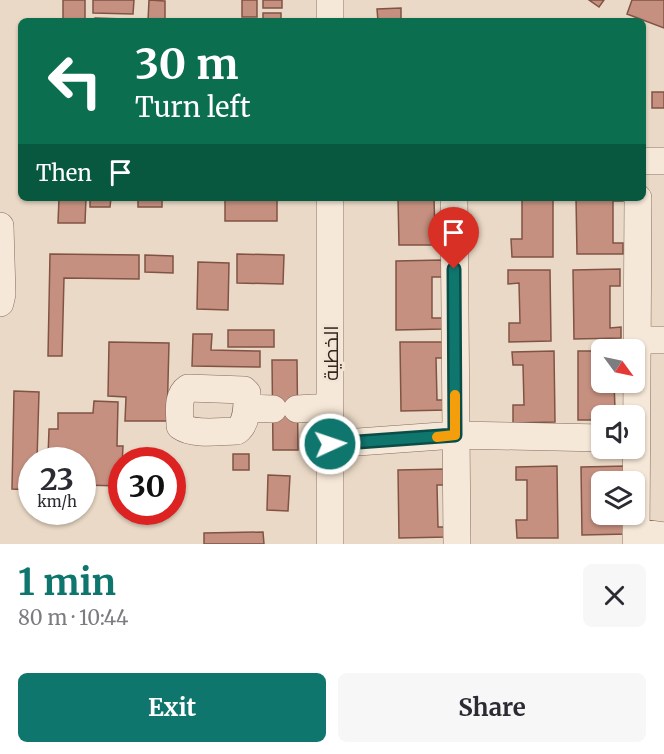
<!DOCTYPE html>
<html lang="en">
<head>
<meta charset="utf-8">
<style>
	:root { --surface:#fff; --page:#f7f7f7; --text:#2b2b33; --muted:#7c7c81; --accent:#0f766e }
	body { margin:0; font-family:Merriweather,Cairo,serif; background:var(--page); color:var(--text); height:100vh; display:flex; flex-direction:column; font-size:22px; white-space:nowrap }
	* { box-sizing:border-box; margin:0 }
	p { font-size:20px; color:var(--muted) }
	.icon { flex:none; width:33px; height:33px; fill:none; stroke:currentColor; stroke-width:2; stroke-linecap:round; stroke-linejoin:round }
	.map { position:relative; height:544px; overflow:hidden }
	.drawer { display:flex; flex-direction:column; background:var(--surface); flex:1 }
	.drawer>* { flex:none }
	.top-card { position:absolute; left:18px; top:18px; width:628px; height:183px; border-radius:9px; box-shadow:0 2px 4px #0004; background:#0b6e4f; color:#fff; overflow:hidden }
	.needle { width:39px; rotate:123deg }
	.controls { position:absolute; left:591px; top:339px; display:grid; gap:12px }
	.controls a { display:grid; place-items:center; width:54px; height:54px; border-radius:9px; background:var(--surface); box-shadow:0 2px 4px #0004; font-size:30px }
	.speed { position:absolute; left:18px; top:447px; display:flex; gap:12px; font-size:30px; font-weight:700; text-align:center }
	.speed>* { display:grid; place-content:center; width:78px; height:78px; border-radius:50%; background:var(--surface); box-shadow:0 2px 4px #0004; line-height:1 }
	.speed small { font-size:15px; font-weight:400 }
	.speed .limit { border:9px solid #d22; background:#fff; color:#111 }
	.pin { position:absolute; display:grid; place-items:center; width:51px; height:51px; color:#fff; margin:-62px -26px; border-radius:50% 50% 50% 0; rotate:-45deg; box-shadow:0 0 6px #0007 }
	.pin .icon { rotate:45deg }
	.me { position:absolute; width:66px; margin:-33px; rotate:87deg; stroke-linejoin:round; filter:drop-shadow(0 0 4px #0008) }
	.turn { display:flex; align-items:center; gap:21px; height:126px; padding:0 18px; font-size:27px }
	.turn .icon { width:78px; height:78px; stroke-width:2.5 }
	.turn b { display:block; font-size:42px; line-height:51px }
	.then { display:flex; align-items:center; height:57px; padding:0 18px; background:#0003; gap:12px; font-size:22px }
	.round { display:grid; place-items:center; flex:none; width:63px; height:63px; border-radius:9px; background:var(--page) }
	.overview { display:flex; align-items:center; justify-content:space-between; height:102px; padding:0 18px }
	h1 { font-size:36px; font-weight:700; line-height:45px; color:var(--accent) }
	.action { display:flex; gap:12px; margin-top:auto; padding:12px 18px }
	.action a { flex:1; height:69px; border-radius:9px; background:var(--accent); color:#fff; font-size:24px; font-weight:700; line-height:69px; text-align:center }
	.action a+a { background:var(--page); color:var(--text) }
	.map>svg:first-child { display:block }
</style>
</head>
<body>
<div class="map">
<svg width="664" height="544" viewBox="0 0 664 544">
	<rect width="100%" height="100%" fill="#ead9c6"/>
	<path fill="#c5907f" stroke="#805345" stroke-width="1.5" d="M63 0H85V21H63Z
		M93 0H134L133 14 93 13Z
		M149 0 165 1V21H148Z
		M242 0H257V17H242Z
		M263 0H282V8H263Z
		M589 0H604L599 7Z
		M632 0H664V28L627 14Z
		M401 8V21H378L377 9Z
		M263 13H281V21H263Z
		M95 18 124 19V21H95Z
		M652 92H664V108H652Z
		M59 198H86L85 223H58Z
		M90 198H111L110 207H90Z
		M138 198H162V207H138Z
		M225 198H277V221H225Z
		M398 198H434L435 234H445V245H399Z
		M511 198H553V257H512L511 239H522V199H511Z
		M576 198H623V201H613V243H623V254H577Z
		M50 254 139 255V279L64 278 62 356H48Z
		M237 254 284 255 283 284 237 283Z
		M145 255 173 256V273L145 272Z
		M442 260V277H432V318H443V329L396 330V261Z
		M198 262 229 263 228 310 197 309Z
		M620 269V286H610V328L621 327V338L574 339 573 270Z
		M508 270H550L551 341 509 342V323H520L519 283 508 284Z
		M228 330H274V347H228Z
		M193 334H212L211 350 260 351V367L192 366Z
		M109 342 169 343 167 421H125L126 397 108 396Z
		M400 342H446V358H436L437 400H447V410L401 411Z
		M554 351 555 422 513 423V405H524L523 365H513L512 352Z
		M578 351H602V382H614L615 409 625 408V416H602V420H578Z
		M272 360H297L298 450H273Z
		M14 391 39 392 37 460H32V490L12 489Z
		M94 401 118 402 117 446H123L121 486 82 485V460H57V457H48L49 429H58V413H93Z
		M233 454H249V470H233Z
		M557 466 558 538H517L516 520H527V480H516V467Z
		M627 466 628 482H602V514H618V524H628V534L582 535 581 467Z
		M447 469 448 485H437L438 527H448V537L399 538 398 470Z
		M268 475 290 476 288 511 267 510Z
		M263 532 264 544H204V533Z"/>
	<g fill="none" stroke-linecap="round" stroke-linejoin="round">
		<g stroke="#836b5d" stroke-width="28">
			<path id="minor" d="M330 0V21
				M644 161H664
				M330 198V544
				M454 198 457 544
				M0 226 2 294 0 303
				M638 340H664
				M188 388 244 390 247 393C247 405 248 422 237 431 221 431 194 436 180 426 180 414 176 396 188 388Z
				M247 408 273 409
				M297 409 330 407
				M330 444 455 435 602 438
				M636 532 664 536
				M636 544 638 198"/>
		</g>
		<use href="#minor" stroke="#f6e8d8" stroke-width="27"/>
	</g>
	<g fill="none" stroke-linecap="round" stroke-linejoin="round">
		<g stroke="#0a4d48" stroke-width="15">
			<path id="route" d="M330 444 455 435 454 269"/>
		</g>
		<use href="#route" stroke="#0f766e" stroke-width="10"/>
		<path stroke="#f59e0b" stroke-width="10" d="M437 437 455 435V395"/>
	</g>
	<g text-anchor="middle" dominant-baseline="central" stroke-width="6" stroke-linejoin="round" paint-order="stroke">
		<g font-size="20" fill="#352620" stroke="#f2e5d5">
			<text transform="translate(330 353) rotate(-90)">الخطية</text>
		</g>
	</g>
</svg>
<div class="controls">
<a><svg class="needle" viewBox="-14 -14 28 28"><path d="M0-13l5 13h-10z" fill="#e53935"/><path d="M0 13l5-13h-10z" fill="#7c7c81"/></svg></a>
<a><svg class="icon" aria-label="sound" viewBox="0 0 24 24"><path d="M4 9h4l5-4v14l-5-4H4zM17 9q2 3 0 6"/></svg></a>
<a><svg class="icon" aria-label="layers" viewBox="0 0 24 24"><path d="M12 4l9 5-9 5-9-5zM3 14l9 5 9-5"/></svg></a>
</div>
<div class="speed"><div>23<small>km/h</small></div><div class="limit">30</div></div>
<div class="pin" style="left:454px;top:269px;background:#d93025"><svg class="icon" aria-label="arrive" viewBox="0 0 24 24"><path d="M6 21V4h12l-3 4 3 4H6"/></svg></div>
<svg class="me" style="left:330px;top:444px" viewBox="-20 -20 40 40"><circle r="17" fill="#0f766e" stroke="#fff" stroke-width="3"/><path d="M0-11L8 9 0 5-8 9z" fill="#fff"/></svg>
<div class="top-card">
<div class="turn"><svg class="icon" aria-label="left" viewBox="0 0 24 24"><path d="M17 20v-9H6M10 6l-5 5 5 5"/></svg><div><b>30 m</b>Turn left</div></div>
<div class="then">Then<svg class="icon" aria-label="arrive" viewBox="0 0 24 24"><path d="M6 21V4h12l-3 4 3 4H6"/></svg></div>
</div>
</div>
<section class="drawer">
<div class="overview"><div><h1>1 min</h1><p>80 m · 10:44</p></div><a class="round"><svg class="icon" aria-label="close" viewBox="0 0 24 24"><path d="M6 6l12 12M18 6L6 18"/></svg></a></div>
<div class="action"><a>Exit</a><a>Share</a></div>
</section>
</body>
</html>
